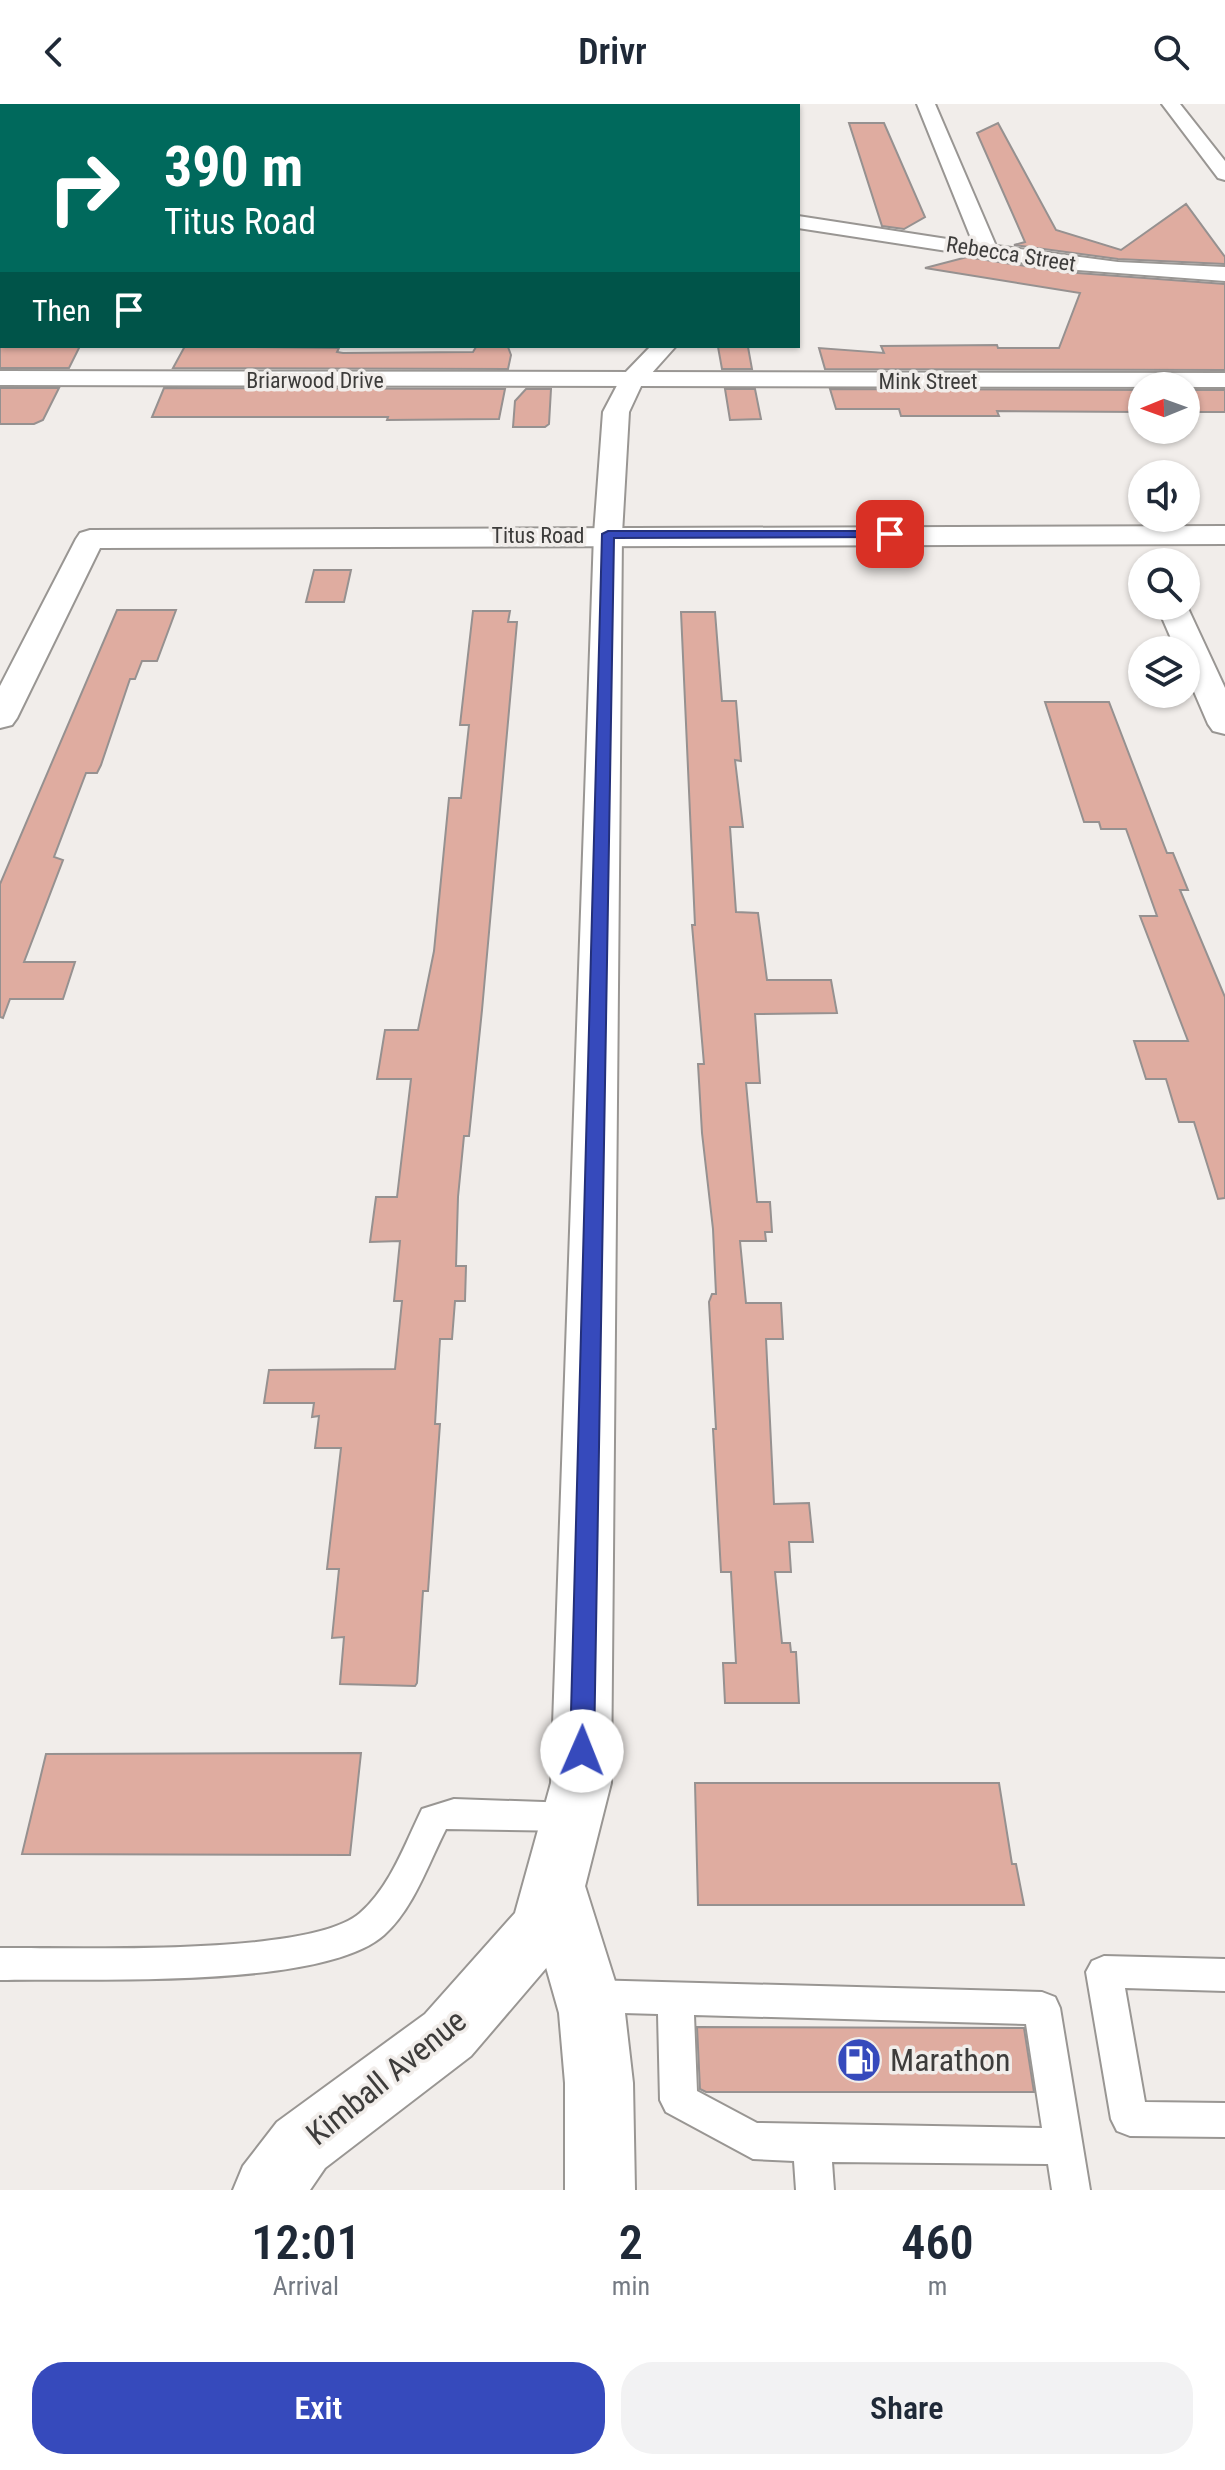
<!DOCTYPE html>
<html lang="en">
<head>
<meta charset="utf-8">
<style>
	:root { --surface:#fff; --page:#f2f2f3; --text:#1f2937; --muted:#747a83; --accent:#364abc }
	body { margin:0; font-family:"Roboto Condensed",sans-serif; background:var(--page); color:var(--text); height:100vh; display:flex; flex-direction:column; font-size:30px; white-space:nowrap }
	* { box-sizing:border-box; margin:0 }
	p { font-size:26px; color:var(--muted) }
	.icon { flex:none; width:44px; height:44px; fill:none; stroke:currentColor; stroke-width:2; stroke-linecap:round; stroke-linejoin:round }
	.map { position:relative; height:2086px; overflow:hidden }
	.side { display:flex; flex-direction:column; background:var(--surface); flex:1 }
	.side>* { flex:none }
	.hud { position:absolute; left:0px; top:0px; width:800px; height:244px; box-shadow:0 2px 6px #0004; background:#00695c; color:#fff; overflow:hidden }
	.needle { width:52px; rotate:269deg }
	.tools { position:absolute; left:1128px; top:268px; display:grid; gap:16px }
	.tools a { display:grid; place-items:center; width:72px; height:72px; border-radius:50%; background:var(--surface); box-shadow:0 2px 6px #0004; font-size:40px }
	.pin { position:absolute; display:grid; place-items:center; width:68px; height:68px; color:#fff; margin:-34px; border-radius:16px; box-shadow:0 4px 12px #0006 }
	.me { position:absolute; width:88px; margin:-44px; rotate:1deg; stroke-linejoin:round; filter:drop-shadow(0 0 6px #0008) }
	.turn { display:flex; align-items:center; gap:28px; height:168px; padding:0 32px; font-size:36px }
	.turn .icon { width:104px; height:104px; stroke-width:2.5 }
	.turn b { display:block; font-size:56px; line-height:68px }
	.then { display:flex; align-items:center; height:76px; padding:0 32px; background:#0003; gap:16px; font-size:30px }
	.eta { display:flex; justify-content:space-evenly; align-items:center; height:136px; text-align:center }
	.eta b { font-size:48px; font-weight:600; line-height:56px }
	.action { display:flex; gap:16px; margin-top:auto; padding:16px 32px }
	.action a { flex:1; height:92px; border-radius:32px; background:var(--accent); color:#fff; font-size:32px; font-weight:600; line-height:92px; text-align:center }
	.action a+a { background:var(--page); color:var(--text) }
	header { display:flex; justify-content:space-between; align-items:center; height:104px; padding:0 32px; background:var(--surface); font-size:36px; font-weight:600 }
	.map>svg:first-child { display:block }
</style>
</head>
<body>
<header><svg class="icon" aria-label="back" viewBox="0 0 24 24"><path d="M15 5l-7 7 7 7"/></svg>Drivr<svg class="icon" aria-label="search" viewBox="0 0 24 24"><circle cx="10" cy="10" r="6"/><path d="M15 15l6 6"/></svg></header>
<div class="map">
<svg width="1225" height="2086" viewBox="0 0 1225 2086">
	<rect width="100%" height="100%" fill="#f1edea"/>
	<path fill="#dfaca0" stroke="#969190" stroke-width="2" d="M849 19H884L925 113 904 125 882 122Z
		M998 19 1056 126 1121 146 1186 100 1225 153V160L1118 155 1014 141 1025 138 977 29Z
		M967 153 1064 168 1225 180V266L825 265 819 244 884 249 881 242 997 241 998 244H1059L1080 189 925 164Z
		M0 242H80L69 264H0Z
		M185 242 339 244 337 248 343 249 473 248 476 243H508L511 251 508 265 173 264Z
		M718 243H748L752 265H722Z
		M0 284H59L43 316 34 320H0Z
		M164 284 505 285 499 315 387 316 388 313H152Z
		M526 285H551L549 320 545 323H513L515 297Z
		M725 285H755L761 315 730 316Z
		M830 285 1142 286V308L997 307 999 312H901L899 305H836Z
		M1186 286H1225V308H1186Z
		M314 466H351L344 498H306Z
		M117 506H176L157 557H142L135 575H130L101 661 97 669H86L54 753 63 756 24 858H75L63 895H10L3 914 0 913V780Z
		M473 507H510L508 518H517L482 906 469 1032H464L458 1093 456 1162H466L465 1197H455L452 1235H440L435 1320H440L428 1487H423L417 1579 415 1582 340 1580 344 1533 332 1534 339 1465H327L341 1344H315L319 1312 312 1313 314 1299H264L269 1266 395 1265 402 1197H394L400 1137 370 1138 376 1093H397L411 975H377L385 926H418L434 847 449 694H461L469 621H460Z
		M681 508H715L722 597H736L741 657 735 656 743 723H730L736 808 758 809 767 876H831L837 909 755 910 760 979H746L757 1098H770L772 1128H765L766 1137H740L746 1199H781L783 1235H766L774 1400 809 1399 813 1438H789L791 1468H775L782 1539H790L791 1548H796L799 1599H725L723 1559H736L731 1468H721L713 1325H716L709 1198 712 1190H716L713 1125 702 1029 698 960H704L692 821H695Z
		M1045 598H1109L1167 749H1173L1188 786H1180L1225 893V1094L1218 1095 1194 1018H1179L1166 975H1146L1134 937H1188L1140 812H1157L1126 725H1101L1099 718H1084Z
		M361 1649 350 1751 22 1750 46 1650Z
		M695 1679H999L1012 1760H1016L1024 1801H698Z
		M697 1923 1024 1924 1034 1988H706L700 1985Z"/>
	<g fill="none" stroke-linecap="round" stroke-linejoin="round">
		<g stroke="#999693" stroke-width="4">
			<path id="lane" d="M454 1695 572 1699 584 1703 589 1713 584 1723 572 1727 446 1725C428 1760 414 1804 384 1831 322 1886 87 1874 0 1876V1844C74 1843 310 1853 360 1809 390 1783 405 1740 422 1705Z
				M1104 1852 1225 1855V1887L1125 1884 1145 1998 1225 1999V2033L1130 2032 1117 2027 1111 2015 1086 1868 1092 1857Z
				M588 1876 1042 1888 1055 1893 1060 1904 1090 2086H1052L1048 2060 832 2058 834 2086H796L794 2057 753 2055 666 2008 660 1996 658 1910 588 1908 575 1903 570 1892 575 1881ZM694 1911 1026 1920 1042 2024 757 2019 697 1987Z"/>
		</g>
		<g stroke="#999693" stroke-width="4">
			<path id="street" d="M51 0H69L50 2Z
				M256 0H274L255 2Z
				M458 0H476L457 2Z
				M917 0H935L996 142 1118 158 1225 163V177L1064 165 798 124V112L973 139Z
				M1162 0H1180L1225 57V76L1218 74Z
				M2 66V79L0 80V67Z
				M0 157H2V171H0Z
				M0 267 1225 269V283L0 281Z
				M1225 422V440L100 444 17 614 12 621 0 624V582L76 435 80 429 90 426Z
				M1186 500 1225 584V630L1213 627 1208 620 1186 569V546H1176L1157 502Z
				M554 1755 576 1763 585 1782 625 1909 633 1979 635 2086H565V1979L559 1909 523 1782 532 1763Z"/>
		</g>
		<g stroke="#999693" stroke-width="4">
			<path id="secondary" d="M670 0H688V2H670Z
				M651 242H676L642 280 629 308 622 430 611 1679 575 1822 565 1842 471 1952 325 2064 310 2086H233L243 2062 277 2018 425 1910 515 1809 551 1679 594 430 603 308 622 272Z"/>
		</g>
		<use href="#lane" fill="#fff" fill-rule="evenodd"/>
		<use href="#street" fill="#fff" fill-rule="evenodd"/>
		<use href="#secondary" fill="#fff" fill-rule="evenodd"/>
	</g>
	<path fill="#364abc" stroke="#23307a" stroke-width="2" d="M890 427 894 428V433L614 434 594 1647 591 1654 582 1657 573 1654 570 1647 602 430 608 427Z"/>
	<defs>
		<g id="fuel-disc" transform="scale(2.3)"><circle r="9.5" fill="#364abc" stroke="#f1edea"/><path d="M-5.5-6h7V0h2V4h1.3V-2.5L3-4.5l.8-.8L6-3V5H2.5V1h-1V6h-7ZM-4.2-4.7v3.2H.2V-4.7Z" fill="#fff"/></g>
	</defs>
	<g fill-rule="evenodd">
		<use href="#fuel-disc" x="859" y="1956"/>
	</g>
	<g text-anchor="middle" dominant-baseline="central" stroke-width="7" stroke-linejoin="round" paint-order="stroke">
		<g font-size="22" fill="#3d3c3b" stroke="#f1edea">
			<text transform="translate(1011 150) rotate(9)">Rebecca Street</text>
			<text x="315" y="276">Briarwood Drive</text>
			<text x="928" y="277">Mink Street</text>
			<text x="538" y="431">Titus Road</text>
		</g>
		<g font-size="32" fill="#3d3c3b" stroke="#f1edea" text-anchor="start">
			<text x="890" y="1956">Marathon</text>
		</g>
		<g font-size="32" fill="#3d3c3b" stroke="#f1edea">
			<text transform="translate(386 1973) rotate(-39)">Kimball Avenue</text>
		</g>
	</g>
</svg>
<div class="tools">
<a><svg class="needle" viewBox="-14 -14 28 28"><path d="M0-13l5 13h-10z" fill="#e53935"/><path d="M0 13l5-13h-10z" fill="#747a83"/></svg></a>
<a><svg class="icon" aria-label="sound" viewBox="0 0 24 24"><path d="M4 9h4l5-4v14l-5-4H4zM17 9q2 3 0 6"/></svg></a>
<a><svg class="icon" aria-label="search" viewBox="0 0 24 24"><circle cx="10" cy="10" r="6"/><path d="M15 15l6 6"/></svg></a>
<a><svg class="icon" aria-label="layers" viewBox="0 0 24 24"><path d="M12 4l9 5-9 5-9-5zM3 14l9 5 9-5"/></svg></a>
</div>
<div class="pin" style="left:890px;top:430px;background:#d93025"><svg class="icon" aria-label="arrive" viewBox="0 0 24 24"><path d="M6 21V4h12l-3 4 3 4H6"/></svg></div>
<svg class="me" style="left:582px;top:1647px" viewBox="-20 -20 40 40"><circle r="19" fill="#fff"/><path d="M0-13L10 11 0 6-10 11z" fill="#364abc"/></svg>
<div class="hud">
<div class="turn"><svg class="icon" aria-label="right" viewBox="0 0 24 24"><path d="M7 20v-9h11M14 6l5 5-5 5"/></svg><div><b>390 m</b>Titus Road</div></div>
<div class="then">Then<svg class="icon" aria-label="arrive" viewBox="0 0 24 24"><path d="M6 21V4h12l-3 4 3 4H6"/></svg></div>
</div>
</div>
<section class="side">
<div class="eta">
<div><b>12:01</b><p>Arrival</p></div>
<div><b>2</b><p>min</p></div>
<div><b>460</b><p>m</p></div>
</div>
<div class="action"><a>Exit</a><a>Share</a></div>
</section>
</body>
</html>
